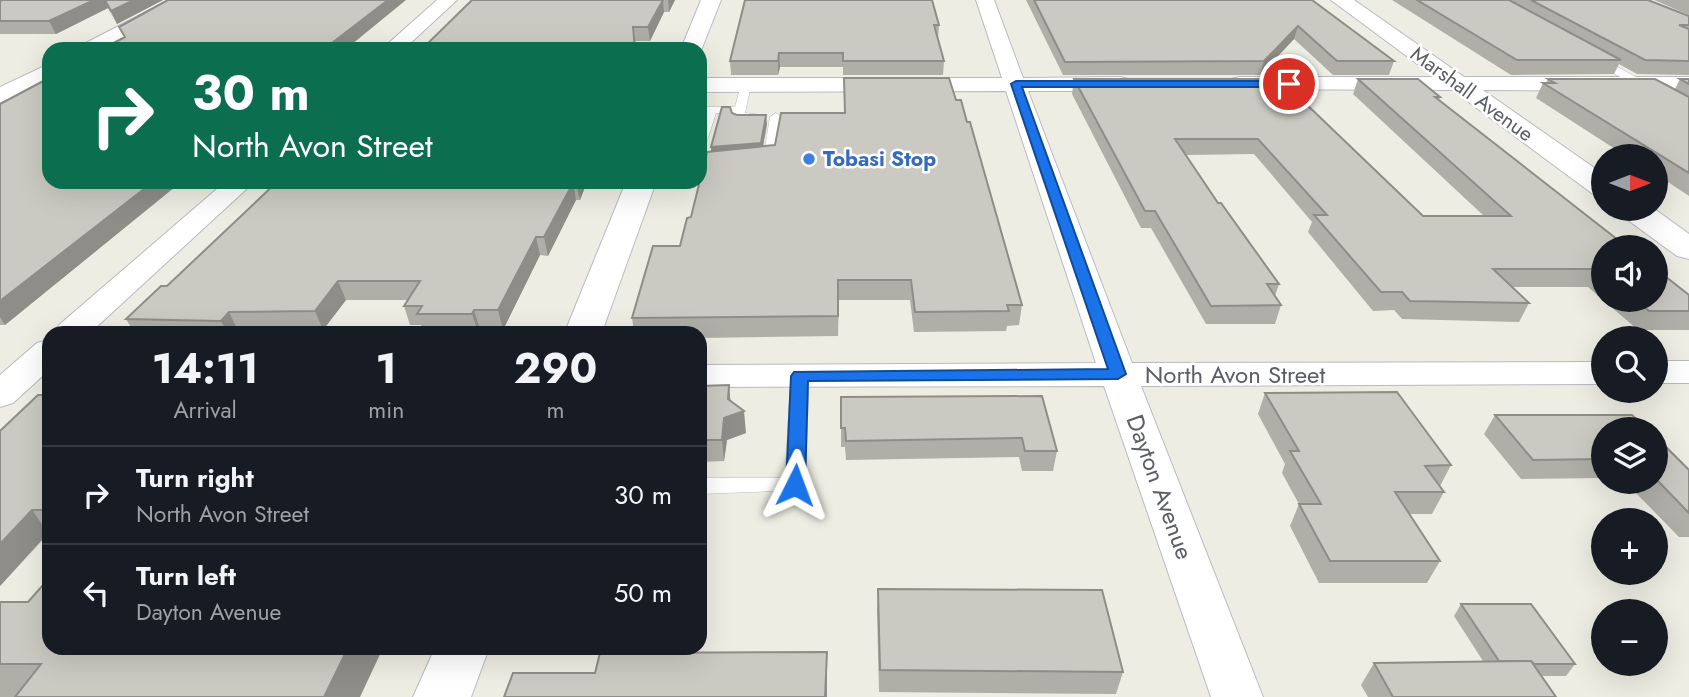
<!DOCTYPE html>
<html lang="en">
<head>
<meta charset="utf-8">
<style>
	:root { --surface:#171b24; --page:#242831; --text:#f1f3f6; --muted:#9ea1a6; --line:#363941 }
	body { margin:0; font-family:Jost,sans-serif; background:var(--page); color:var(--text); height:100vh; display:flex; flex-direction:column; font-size:26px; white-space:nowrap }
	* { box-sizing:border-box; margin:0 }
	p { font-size:23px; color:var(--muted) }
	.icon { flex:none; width:38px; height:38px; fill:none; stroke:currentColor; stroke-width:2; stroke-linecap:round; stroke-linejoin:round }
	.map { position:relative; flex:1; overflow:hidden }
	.drawer { position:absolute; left:42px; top:326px; width:665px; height:329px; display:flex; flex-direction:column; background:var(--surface); border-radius:21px; box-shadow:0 7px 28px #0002 }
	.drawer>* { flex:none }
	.top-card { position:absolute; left:42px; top:42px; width:665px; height:147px; border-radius:21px; box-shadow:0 7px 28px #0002; background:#0b6e4f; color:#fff; overflow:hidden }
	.needle { width:46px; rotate:90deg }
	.fabs { position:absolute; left:1591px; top:144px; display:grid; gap:14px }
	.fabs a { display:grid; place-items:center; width:77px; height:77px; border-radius:50%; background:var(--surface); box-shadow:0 7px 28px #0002; font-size:35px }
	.pin { position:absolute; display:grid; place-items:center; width:60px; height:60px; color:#fff; margin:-30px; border:4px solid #fff; border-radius:50%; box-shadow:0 2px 7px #0007 }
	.me { position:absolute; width:77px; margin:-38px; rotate:3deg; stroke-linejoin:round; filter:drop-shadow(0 0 5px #0008) }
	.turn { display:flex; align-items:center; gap:24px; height:147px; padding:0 35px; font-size:32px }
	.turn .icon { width:91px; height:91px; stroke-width:2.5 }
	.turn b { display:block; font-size:49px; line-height:60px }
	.eta { display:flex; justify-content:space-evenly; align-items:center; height:119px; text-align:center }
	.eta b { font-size:42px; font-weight:700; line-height:49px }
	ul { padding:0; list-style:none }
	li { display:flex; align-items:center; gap:21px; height:98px; padding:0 35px; border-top:2px solid var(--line) }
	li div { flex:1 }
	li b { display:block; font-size:26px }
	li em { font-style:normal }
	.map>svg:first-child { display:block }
</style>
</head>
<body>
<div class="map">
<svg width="1689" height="697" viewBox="0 0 1689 697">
	<rect width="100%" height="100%" fill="#eeede3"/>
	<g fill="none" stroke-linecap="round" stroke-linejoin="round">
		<g stroke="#b8bac0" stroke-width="1">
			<path id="lane" d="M1591 57H1599L1689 106V114L1591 61Z
				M746 82 751 85 745 113 762 115V119H734L733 113H716L706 144 700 148V126L704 113H700V107H735L741 85Z
				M776 113 782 117 776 157 770 161H754V155L764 154 770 117Z
				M800 370 809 376 805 485 802 490 700 494V478H785L791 376Z"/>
		</g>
		<g stroke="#b8bac0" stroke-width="2">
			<path id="street" d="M169 0H191L104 49H79L82 45Z
				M437 0H457L404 49H382Z
				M976 0H994L1023 78 1120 77 1128 79 1131 84 1128 89 1120 91H1028L1132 363 1603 362V384L1141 386 1263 697H1211L1104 386 700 387V365L1096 363 1006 91 700 92V78H1002Z
				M49 64V79L0 103V87Z
				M1239 77H1689V91L1231 89 1228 84 1231 79Z
				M225 182H254L91 332H54L59 325Z
				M49 340V370L13 403 0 407V375L37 343Z
				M1656 361H1689V383H1656Z"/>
		</g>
		<g stroke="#b8bbc2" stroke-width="2">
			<path id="secondary" d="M701 0H721L700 53V49H681Z
				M1331 0H1354L1603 174V197L1593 194Z
				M626 182H656L602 332H565Z
				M1617 208H1653L1689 234V259L1677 256 1621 215Z
				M435 648H489L471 697H413Z"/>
		</g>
		<use href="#lane" fill="#fff" fill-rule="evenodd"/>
		<use href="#street" fill="#fff" fill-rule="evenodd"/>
		<use href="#secondary" fill="#fff" fill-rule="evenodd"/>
	</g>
	<path fill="#afaea7" d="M0 0H163L117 24 108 8 56 34H0Z
		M472 0H675L669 12H664L650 41H635Z
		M745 0 939 25 938 39 944 61 943 75H843V67H780L778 75H731L730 61Z
		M1026 0H1312L1394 61 1389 75H1333L1294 39 1260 75H1063Z
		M1392 0H1648L1689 16V75L1637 74 1619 64 1614 74 1511 75Z
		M1654 0H1689V15Z
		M844 78 956 100 1022 305 1019 325 1007 326 1006 331 914 332 910 300H839L838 336 700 338V332H634L632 318 680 246 691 217 711 152V147L732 113 767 124 763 146 775 145 845 113Z
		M1074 79H1280L1423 216H1484L1353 94 1358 79 1440 97 1439 100 1603 247V299H1656L1689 295V330H1638L1588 287H1512L1529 303 1519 322 1402 319 1394 310 1373 311 1308 232 1312 222 1254 154 1185 155 1218 203 1279 284 1275 296 1281 305 1275 324H1206L1151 228H1141L1072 94Z
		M1548 79 1675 89 1680 79H1689V196L1656 174V156H1626L1536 98 1543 83H1546Z
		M0 104 49 182H181L5 325H0Z
		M277 182H587L580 200H576L548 256 540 255 503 330H480L478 332H423L421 325H410L404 306 408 300H346L323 330 238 331 237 332H134L126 319 167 286Z
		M700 386 731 401 746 433 727 440 724 461 700 462Z
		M1265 393 1451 465 1440 486 1444 492 1432 514H1409L1440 561 1427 583H1319L1290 526 1299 504 1282 473 1285 464 1258 414Z
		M49 395V533L0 586V431Z
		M1042 396 1057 451 1053 471H1022L1019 457 846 460 845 447H841V397Z
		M1495 415 1603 429V478L1521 479 1484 434Z
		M1656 437 1689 470V537H1679L1635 492H1619L1609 481H1656Z
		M878 589 1123 672 1116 694 879 692 877 611Z
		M0 602 360 697H0Z
		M1461 604 1575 664 1566 676H1542L1556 697H1368L1361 685 1374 663 1483 661 1454 616Z"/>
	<path fill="#8e8d88" d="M94 0H105L108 8 56 34 49 21Z
		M134 0H163L117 24 111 11Z
		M388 0H406L346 49H324Z
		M663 0 664 12 650 41 648 27Z
		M668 0H675L669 12Z
		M1298 26 1294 39 1260 75 1264 61Z
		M779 53 780 67 778 75V61Z
		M766 115 767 124 762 152 711 156V147Z
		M153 182H181L5 325 0 317V301Z
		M577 182H587L580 200 576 183Z
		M573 183 576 200 548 256 544 237Z
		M536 237 540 255 503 330 498 310Z
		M338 281 346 300 323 330 315 311Z
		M474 310 480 330 478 332 472 314Z
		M229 312 238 331 237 332H227L221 321Z
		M729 385 731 407 744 411 746 433 727 440 724 461 722 440Z
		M32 510 48 533 0 586V544Z
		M348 648H383L360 697H324Z
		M827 652V697H825Z"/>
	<path fill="#cbcac2" stroke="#8e8d88" stroke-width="2" d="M2 0H94L49 21H0V1Z
		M105 0H134L111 11Z
		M168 0H388L324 49H102L125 37 119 27Z
		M472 0H663L648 27H633L635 49H422Z
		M745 0H932L939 25H934L944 61H843V53H779L778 61H730Z
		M1034 0H1312L1394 61H1337L1298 26 1264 61 1065 62Z
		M1417 0H1509L1621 60H1517Z
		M1531 0H1648L1689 16V25H1679L1689 29V61L1645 60Z
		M49 78V182H153L0 301V104Z
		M844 78H949L956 100H961L967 122H970L1022 305H1007L1009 311 915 312 911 280H838V316L632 318 653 246H680L687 218 691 217 707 152 775 145 781 113H845Z
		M1074 79H1280L1423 216H1511L1358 79H1418L1440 97H1435L1627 247H1603V274L1598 269H1493L1529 303 1410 301 1402 292H1381L1314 215H1327L1258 139H1175L1218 203H1221L1279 284H1267L1281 305 1211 306 1155 211H1145Z
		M1548 79H1655L1689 97V173L1543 83H1555Z
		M1680 79H1689V84Z
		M722 107H730L732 113 737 115H766L761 143 711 147Z
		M277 182H577L573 183 544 237H536L498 310H474L472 314H417L422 306H404L420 281H338L315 311 229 312 221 321 126 319 161 286H167Z
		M1656 269 1689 295V311H1649L1635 299H1656Z
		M729 385 728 399 744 411 724 418 722 440H700V386Z
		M1397 392 1451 465 1425 466 1444 492H1395L1440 561H1330L1299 504H1321L1290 451H1299L1265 393Z
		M38 395H49V507L46 510H32L0 544V431Z
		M1042 396 1057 451H1025L1022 438 846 441 845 428H841V397Z
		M1495 415H1632L1647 429H1603V459L1533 460Z
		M1656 437 1689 470V513L1656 479Z
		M43 585H49V648H348L324 697H15L41 664H0V602H28Z
		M878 589 1102 590 1123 672 880 670Z
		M1461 604H1531L1575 664H1534L1531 661H1499Z
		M827 652 825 697H504L513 673H595L600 653Z
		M1531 661 1556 697H1393L1374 663Z"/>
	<path fill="#1a73e8" stroke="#114b97" stroke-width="2" d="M1016 81H1289L1294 84 1289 87H1022L1126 374 1118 379 808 381 805 485 802 490H788L786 485 791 376 794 372 1108 369 1011 84Z"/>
	<circle fill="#3f7fe0" stroke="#fff" stroke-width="2.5" cx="809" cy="159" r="7"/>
	<g text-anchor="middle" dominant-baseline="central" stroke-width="5" stroke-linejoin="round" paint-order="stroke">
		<g font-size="21" fill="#5b5e64" stroke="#fff">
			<text transform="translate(1472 94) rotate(36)">Marshall Avenue</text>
		</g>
		<g font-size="21" font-weight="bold" fill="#366cbe" stroke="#fff" text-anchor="start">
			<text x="823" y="159">Tobasi Stop</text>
		</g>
		<g font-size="24" fill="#5b5e64" stroke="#fff">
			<text x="1235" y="374">North Avon Street</text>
			<text transform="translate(1160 487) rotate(70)">Dayton Avenue</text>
		</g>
	</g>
</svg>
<div class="fabs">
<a><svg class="needle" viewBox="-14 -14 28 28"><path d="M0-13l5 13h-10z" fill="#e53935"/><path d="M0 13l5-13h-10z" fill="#9ea1a6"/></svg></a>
<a><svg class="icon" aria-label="sound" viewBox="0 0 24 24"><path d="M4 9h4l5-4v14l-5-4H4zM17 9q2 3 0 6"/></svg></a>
<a><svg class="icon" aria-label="search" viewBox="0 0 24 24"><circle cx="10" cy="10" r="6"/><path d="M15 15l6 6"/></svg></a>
<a><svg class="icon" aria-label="layers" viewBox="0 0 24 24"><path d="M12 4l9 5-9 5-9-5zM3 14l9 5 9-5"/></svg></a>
<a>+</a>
<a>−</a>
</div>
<div class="pin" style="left:1289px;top:84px;background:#d93025"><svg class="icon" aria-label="arrive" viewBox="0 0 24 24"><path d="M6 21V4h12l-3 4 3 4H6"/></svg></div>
<svg class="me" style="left:795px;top:485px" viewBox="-20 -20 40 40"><path d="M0-17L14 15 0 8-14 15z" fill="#1a73e8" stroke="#fff" stroke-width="4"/></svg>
<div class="top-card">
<div class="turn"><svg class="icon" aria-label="right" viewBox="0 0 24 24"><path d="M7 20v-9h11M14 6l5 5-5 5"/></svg><div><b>30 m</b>North Avon Street</div></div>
</div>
<section class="drawer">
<div class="eta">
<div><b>14:11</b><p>Arrival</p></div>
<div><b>1</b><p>min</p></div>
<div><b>290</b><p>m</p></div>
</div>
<ul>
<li><svg class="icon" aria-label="right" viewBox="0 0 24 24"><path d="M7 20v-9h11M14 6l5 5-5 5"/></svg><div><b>Turn right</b><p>North Avon Street</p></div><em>30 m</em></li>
<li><svg class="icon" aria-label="left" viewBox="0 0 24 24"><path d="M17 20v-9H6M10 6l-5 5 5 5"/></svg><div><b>Turn left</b><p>Dayton Avenue</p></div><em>50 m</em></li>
</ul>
</section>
</div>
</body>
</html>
